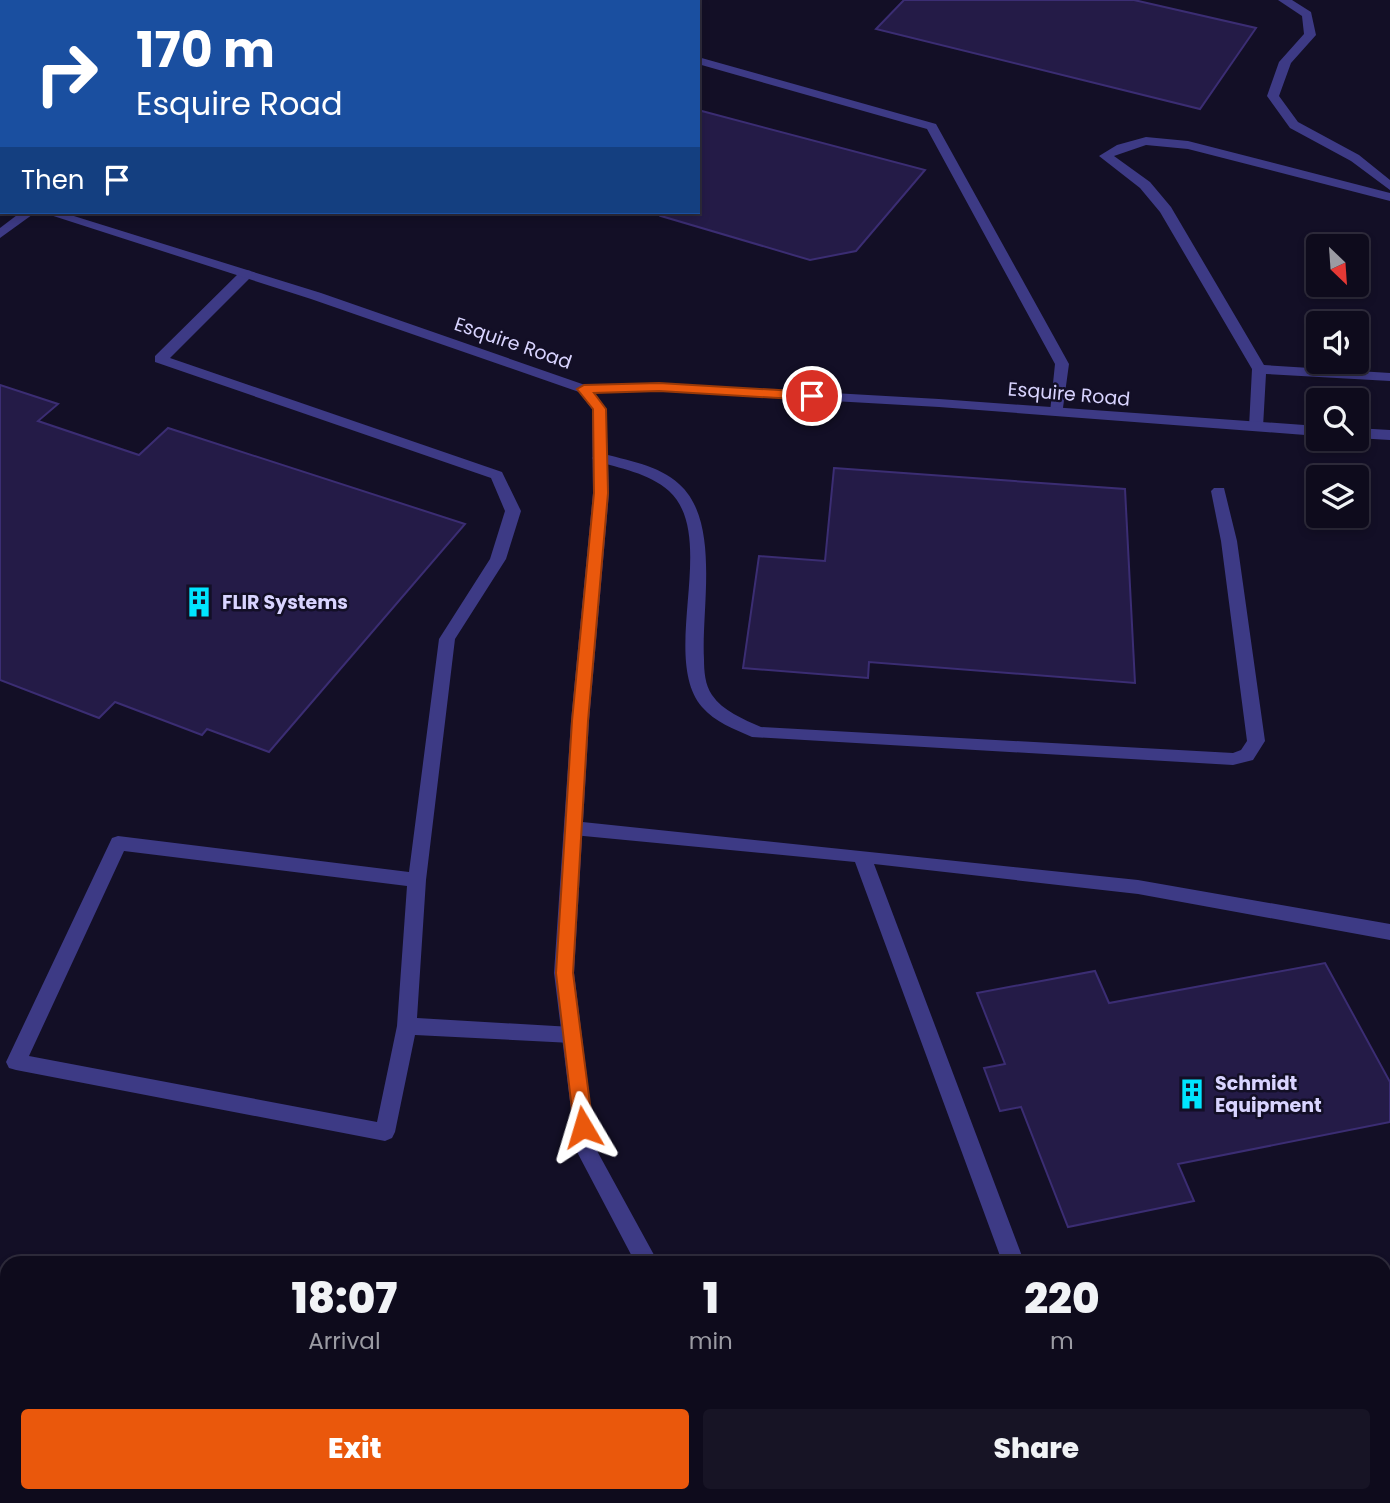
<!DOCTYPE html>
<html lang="en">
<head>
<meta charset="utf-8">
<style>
	:root { --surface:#0e0b1c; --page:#171425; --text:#f1f3f6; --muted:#9b9ba3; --line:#2e2b3b; --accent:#ea580c }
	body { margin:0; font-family:Poppins,sans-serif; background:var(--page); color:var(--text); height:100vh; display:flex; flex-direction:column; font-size:26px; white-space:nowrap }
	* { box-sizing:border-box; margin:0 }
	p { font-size:23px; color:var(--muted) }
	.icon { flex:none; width:38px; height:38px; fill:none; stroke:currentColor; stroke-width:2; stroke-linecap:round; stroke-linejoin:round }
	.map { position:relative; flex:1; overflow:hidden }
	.panel { position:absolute; left:0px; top:1256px; width:1391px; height:247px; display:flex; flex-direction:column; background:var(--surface); border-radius:21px 21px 0 0; box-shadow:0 4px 10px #0003,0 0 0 2px var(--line) }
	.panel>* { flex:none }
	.banner { position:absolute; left:0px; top:0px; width:700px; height:214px; box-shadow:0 4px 10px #0003,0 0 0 2px var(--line); background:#1a4fa0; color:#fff; overflow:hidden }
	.needle { width:46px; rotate:155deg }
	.controls { position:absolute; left:1306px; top:234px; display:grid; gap:14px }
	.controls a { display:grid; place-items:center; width:63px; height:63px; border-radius:7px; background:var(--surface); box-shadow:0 4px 10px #0003,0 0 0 2px var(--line); font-size:35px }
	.pin { position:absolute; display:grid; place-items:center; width:60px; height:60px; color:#fff; margin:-30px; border:4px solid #fff; border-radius:50%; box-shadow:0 2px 7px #0007 }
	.me { position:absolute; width:77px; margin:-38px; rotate:353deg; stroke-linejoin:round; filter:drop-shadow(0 0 5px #0008) }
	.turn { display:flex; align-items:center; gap:24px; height:147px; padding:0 21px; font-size:32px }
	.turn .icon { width:91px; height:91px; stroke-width:2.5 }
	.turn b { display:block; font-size:49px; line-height:60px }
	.then { display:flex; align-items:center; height:66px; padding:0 21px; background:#0003; gap:14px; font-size:26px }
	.eta { display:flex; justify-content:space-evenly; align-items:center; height:119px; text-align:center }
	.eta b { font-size:42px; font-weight:800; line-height:49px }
	.button { display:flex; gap:14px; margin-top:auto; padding:14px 21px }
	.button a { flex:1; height:80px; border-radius:7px; background:var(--accent); color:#fff; font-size:28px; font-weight:800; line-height:80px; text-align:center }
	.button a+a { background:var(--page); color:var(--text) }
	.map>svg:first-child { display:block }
</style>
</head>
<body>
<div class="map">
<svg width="1390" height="1503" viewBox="0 0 1390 1503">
	<rect width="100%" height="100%" fill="#130f26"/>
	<path fill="#241b47" stroke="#3b2d73" stroke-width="2" d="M170 0H366L372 2H167Z
		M904 0H1134L1256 28 1200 109 876 29Z
		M698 110 925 170 856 251 810 260 661 216 666 212H698Z
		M0 385 58 404 38 421 139 455 168 428 465 524 269 752 207 729 202 735 115 702 99 718 0 680Z
		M834 468 1125 489 1135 683 869 662 868 678 743 668 759 556 825 561Z
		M1325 963 1390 1082V1122L1178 1164 1194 1201 1068 1227 1021 1107 1000 1111 984 1068 1005 1064 977 993 1095 971 1109 1003Z
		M26 1496H425L426 1503H25Z"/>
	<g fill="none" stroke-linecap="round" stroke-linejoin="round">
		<path fill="#3d3a85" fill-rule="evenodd" d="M15 0H28L14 2Z
			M486 0H502L503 2H488Z
			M1278 0H1292L1311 12 1316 35 1291 63 1279 96 1298 122 1359 155 1390 180V190L1351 161 1290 128 1267 96 1279 62 1304 34 1302 16Z
			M0 9H2L0 16Z
			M698 57 936 124 1069 364 1062 415 1057 416 1050 412 1055 364 927 129 698 64Z
			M1146 137 1188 141 1390 193V201L1188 149 1146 145 1114 156 1150 182 1171 207 1264 365 1390 373V381L1266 374 1263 427 1261 430H1251L1249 427 1252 369 1160 212 1140 188 1099 156 1117 145Z
			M21 212H36L0 238V228Z
			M246 270 251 271V277L170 358 502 472 521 511 506 559 455 639 426 880 417 1018 572 1027 579 1029 582 1035 579 1041 572 1043 415 1035 395 1132 392 1138 385 1141 16 1070 9 1068 6 1062 112 838 118 836 409 872 439 639 490 559 505 511 491 478 155 362V356L241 271ZM124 851 407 886 397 1026 377 1122 29 1056Z
			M600 453C626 460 659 465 679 484 721 521 701 609 704 659 704 671 705 685 712 695 723 711 743 719 761 727L1233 753 1241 750 1247 741 1221 541 1211 491 1214 488H1224L1237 541 1265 741 1253 760 1233 765 752 737C734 729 715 722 702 707 659 656 719 537 669 491 649 473 619 468 595 461L592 458 595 455Z
			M573 821 1138 880 1390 924V940L1138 894 874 864 1025 1264H1003L855 862 573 835 567 833 564 828 567 823Z
			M1384 1492 1389 1495 1390 1503H1357L1354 1496H1384Z
			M507 1496H531L532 1503H508Z"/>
		<path fill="#3d3a85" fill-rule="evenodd" d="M0 192 2 193V201L0 200Z
			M41 212H61L321 293 585 385 659 383 939 399 1318 426V436L939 407 659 391 595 393 606 409 609 493 589 721 574 973 596 1149 659 1264H636L576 1150 554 973 571 721 593 493 592 409 579 392 311 299Z
			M1356 428 1390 430V440L1356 438Z
			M811 1496H837L840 1503H814Z"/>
	</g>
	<path fill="#ea580c" stroke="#983908" stroke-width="2" d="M659 383 812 392 818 396 812 400 659 391 594 393 606 409 608 493 588 721 573 973 593 1127 590 1132H577L574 1127 556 973 572 721 594 493 593 409 577 389 584 385Z"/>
	<defs>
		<g id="building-bare" transform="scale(2.415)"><path d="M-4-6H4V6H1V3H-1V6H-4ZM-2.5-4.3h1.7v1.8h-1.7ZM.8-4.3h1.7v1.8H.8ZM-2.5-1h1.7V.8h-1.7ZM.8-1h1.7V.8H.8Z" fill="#00e5ff" stroke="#130f26" stroke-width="2.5" paint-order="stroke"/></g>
	</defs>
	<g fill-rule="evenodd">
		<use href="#building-bare" x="199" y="602"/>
		<use href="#building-bare" x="1192" y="1094"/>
	</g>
	<g text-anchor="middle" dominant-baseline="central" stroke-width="5" stroke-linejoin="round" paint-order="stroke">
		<g font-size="19" fill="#d9d4ff" stroke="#130f26">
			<text transform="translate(513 343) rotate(19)">Esquire Road</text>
			<text transform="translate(1069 394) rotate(5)">Esquire Road</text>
		</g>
		<g font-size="19" font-weight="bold" fill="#d9d4ff" stroke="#130f26" text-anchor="start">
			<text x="222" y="602">FLIR Systems</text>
			<text x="1215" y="1083">Schmidt<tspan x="1215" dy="22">Equipment</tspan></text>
		</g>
	</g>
</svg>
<div class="controls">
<a><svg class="needle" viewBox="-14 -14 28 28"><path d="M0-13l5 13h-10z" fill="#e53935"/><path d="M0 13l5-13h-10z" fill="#9b9ba3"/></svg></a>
<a><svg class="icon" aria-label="sound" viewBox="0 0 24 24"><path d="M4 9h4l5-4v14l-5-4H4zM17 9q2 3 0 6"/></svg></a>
<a><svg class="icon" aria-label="search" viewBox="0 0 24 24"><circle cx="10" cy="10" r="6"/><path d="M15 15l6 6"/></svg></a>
<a><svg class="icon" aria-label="layers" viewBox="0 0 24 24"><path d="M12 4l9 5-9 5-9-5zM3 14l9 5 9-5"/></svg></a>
</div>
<div class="pin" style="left:812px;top:396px;background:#d93025"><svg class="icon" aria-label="arrive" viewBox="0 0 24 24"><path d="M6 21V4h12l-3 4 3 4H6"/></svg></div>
<svg class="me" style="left:583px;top:1127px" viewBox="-20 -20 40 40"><path d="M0-17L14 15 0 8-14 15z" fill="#ea580c" stroke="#fff" stroke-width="4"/></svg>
<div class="banner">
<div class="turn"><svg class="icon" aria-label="right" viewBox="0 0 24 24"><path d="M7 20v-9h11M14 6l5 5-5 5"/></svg><div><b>170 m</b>Esquire Road</div></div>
<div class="then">Then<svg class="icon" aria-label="arrive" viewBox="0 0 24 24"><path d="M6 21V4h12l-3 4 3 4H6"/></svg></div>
</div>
<section class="panel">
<div class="eta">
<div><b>18:07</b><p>Arrival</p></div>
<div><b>1</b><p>min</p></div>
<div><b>220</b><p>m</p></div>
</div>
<div class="button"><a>Exit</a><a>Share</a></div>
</section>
</div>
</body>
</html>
